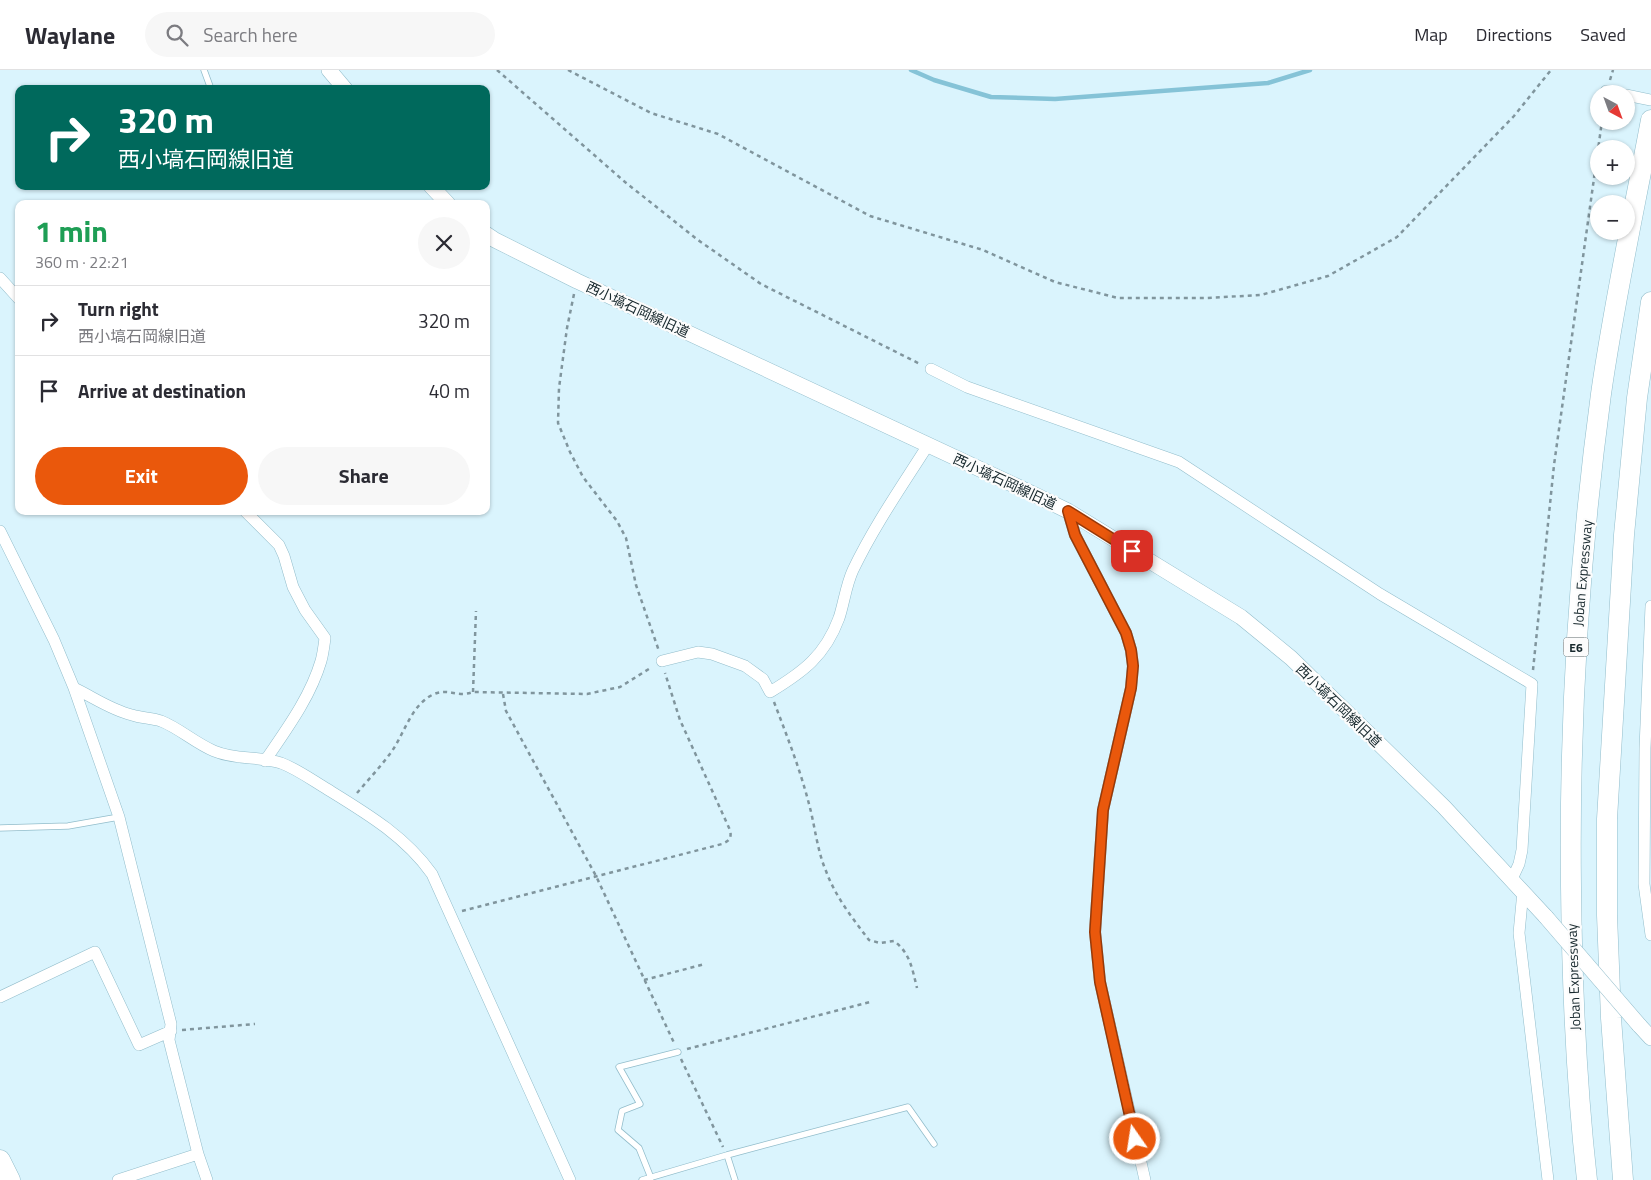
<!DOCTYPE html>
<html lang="en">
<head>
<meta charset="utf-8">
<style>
	:root { --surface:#fff; --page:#f7f7f7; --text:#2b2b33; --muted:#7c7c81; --line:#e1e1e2; --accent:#ea580c }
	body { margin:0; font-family:"Titillium Web","Noto Sans JP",sans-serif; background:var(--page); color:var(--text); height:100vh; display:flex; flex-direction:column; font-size:19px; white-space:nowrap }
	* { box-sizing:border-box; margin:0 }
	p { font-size:16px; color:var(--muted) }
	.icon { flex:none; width:28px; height:28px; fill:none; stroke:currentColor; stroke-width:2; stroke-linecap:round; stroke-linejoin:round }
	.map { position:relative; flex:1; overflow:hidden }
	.drawer { position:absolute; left:15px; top:130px; width:475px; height:315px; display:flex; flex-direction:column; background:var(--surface); border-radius:10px; box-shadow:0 1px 4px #0004 }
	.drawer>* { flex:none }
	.guide { position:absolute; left:15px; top:15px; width:475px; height:105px; border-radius:10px; box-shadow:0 1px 4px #0004; background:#00695c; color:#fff; overflow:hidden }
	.needle { width:32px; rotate:139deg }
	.fabs { position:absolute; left:1590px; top:15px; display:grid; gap:10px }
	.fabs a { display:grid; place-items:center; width:45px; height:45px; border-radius:50%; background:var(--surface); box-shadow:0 1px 4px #0004; font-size:25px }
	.pin { position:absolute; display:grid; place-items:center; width:42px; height:42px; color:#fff; margin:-21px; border-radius:10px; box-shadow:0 2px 8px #0006 }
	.me { position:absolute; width:55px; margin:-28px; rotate:347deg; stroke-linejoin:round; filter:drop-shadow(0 0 4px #0008) }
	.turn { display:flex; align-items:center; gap:18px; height:105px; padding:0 20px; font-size:22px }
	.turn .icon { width:65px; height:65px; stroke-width:2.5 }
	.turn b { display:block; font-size:35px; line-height:42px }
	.round { display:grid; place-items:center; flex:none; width:52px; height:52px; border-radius:26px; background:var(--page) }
	.overview { display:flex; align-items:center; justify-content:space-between; height:85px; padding:0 20px }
	h1 { font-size:30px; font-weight:700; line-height:38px; color:#1e9e55 }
	.button { display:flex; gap:10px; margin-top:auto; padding:10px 20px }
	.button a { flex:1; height:58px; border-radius:30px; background:var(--accent); color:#fff; font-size:20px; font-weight:700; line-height:58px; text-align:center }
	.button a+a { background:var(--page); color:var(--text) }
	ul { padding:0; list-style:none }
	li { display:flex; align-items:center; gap:15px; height:70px; padding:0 20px; border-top:1px solid var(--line) }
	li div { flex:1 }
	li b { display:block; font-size:19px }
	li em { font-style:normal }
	header { display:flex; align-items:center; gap:30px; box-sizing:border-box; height:70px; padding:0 25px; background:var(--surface); border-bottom:1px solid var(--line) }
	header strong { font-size:24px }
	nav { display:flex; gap:28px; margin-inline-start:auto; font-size:18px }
	.search { width:350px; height:45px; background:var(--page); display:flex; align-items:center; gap:12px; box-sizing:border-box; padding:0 18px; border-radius:28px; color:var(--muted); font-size:19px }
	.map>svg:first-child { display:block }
</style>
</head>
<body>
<header>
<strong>Waylane</strong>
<div class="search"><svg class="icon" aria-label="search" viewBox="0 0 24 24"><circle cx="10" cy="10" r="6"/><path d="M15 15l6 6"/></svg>Search here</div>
<nav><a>Map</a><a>Directions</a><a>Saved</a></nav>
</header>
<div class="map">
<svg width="1651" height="1110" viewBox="0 0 1651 1110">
	<rect width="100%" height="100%" fill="#daf4fd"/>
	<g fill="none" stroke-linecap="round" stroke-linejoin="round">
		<path stroke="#85c3d7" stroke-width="4.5" d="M911 0 934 10 991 27 1055 29 1268 13 1310 0"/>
		<g stroke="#92bdcb" stroke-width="7">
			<path id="lane" d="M204 0 211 19
				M0 758 68 756 119 747
				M727 1085 735 1110
				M651 1108 639 1078 618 1060 622 1041 640 1034 619 997 678 982
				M642 1110 727 1085 908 1037 934 1074"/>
		</g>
		<g stroke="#92bdcb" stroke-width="12">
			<path id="street" d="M1606 21 1620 24
				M1626 25 1651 30
				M0 208 19 229
				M931 299 967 317 1179 392 1380 524 1532 614 1522 780 1519 794 1512 809
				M245 441 279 475 284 486 293 517 305 540 325 568C324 576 323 584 321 591 310 628 286 660 265 691
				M1068 441 1075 465 1126 563 1131 580 1133 596 1131 618 1103 740 1095 862 1100 912 1145 1110
				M0 461 54 570 74 618 119 747 171 954 169 970 198 1084 207 1110
				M1651 536 1645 678 1644 814 1651 865
				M662 591 698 582 712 584 745 596 763 609 770 622C803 602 825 586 839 548 844 533 846 515 853 500 874 456 902 416 928 375
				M74 618C93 627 111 640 132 645 141 648 152 648 161 651 179 658 195 673 214 681 235 690 259 686 281 693 297 699 312 710 327 719 366 743 405 766 432 804L570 1110
				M1523 821 1519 863 1548 1110
				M0 927 95 882 139 975 171 961
				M118 1110 198 1084"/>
		</g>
		<g stroke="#92bdcb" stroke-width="16">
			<path id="secondary" d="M329 0 345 19
				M431 116 448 134
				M486 164 495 170 577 211 1029 422 1068 441 1241 547 1291 588 1444 737 1546 847
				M1639 955 1651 968"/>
		</g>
		<g stroke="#92bdcb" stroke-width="21">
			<path id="highway" d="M0 1090 10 1110
				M1587 1110C1576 1012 1572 914 1571 816 1569 651 1579 487 1601 324 1614 232 1634 141 1651 50
				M1623 1110 1611 948 1607 845V749L1624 465 1637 328 1651 232"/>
		</g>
		<path stroke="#80959d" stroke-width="2.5" stroke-dasharray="4 4" stroke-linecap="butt" d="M497 0 625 112 698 170 761 214 920 294
			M568 0 651 43 718 64 870 146 983 180 1055 212 1118 228H1206L1261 225 1328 206 1397 167 1514 46 1551 0
			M1610 10 1613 0
			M574 224 567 258 559 318 558 353 570 382 583 407 617 451 626 468 636 515 659 581
			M1533 600 1554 395 1602 51
			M473 622 476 541
			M503 624 506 641 596 806 675 975
			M774 632C787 666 800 699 809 734 815 756 817 780 826 801 835 826 853 849 869 870L880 873 894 871C910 883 912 898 917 918
			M357 723C369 709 382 695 392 681 405 662 411 636 432 625 448 617 457 628 473 622L587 624 620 617 652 597
			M462 841 722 774C729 771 732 768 730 760L680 650 665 603
			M644 910 705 894
			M182 960 255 954
			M687 979 870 932
			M681 989 723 1077"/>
		<use href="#lane" stroke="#fff" stroke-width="5.5"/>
		<use href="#street" stroke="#fff" stroke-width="11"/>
		<use href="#secondary" stroke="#fff" stroke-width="15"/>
		<use href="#highway" stroke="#fff" stroke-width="20"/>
		<g stroke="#92bdcb" stroke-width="16" stroke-linecap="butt">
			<path id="secondary-bridge" d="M1546 847 1639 955"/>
		</g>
		<use href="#secondary-bridge" stroke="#fff" stroke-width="15"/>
	</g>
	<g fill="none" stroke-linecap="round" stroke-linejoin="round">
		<g stroke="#983908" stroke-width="12">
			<path id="route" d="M1132 481 1068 441 1075 465 1126 563 1131 580 1133 596 1131 618 1103 740 1095 862 1100 912 1135 1069"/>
		</g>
		<use href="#route" stroke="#ea580c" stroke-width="9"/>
	</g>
	<g text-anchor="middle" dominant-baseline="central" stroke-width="4.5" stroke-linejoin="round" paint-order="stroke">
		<rect fill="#fcfcfc" stroke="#5c686b" stroke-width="1" x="1563.5" y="567.5" width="25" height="19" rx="4"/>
		<g font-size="12" font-weight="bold" fill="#17282d">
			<text x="1576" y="577">E6</text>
		</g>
		<g font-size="14" fill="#17282d" stroke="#fcfcfc">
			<text transform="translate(638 239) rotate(25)">西小塙石岡線旧道</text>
			<text transform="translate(1005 411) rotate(25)">西小塙石岡線旧道</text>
			<text transform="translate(1582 503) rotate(-85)">Joban Expressway</text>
			<text transform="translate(1339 635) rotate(44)">西小塙石岡線旧道</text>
			<text transform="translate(1573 907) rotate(-92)">Joban Expressway</text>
		</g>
	</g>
</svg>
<div class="fabs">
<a><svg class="needle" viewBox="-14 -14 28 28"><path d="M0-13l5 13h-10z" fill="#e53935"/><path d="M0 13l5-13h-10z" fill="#7c7c81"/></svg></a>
<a>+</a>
<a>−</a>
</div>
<div class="pin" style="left:1132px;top:481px;background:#d93025"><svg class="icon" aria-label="arrive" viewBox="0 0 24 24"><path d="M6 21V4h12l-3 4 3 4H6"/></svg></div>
<svg class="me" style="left:1135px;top:1069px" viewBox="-20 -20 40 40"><circle r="17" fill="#ea580c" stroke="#fff" stroke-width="3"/><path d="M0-11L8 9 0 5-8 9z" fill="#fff"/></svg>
<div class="guide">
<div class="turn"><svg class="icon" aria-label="right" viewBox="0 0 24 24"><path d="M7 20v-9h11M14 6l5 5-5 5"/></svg><div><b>320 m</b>西小塙石岡線旧道</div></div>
</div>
<section class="drawer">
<div class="overview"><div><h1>1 min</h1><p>360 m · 22:21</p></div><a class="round"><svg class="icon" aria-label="close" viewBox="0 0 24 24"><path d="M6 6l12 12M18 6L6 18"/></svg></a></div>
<ul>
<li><svg class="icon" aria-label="right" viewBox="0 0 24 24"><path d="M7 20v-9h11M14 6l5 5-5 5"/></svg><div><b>Turn right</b><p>西小塙石岡線旧道</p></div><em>320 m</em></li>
<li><svg class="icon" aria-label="arrive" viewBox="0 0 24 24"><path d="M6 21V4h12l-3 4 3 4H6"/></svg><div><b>Arrive at destination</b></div><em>40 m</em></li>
</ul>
<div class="button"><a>Exit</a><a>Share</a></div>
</section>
</div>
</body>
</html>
